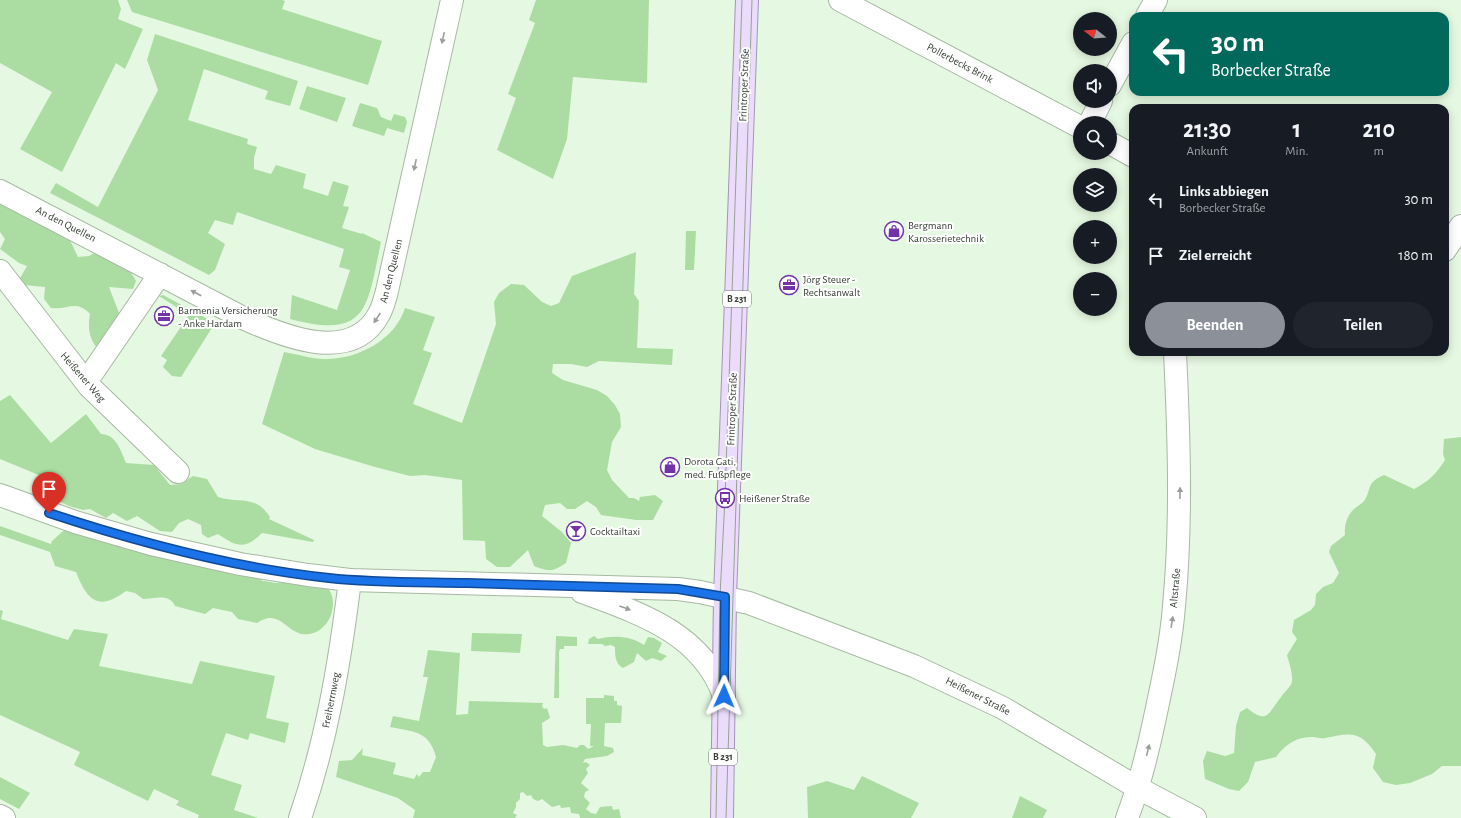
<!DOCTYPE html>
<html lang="de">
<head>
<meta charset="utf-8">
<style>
	:root { --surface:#171b24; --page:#20242c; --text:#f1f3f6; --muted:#9ea1a6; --accent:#8c9099 }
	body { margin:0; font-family:"Alegreya Sans",sans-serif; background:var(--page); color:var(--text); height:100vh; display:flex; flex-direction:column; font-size:15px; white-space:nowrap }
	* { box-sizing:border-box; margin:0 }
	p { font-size:13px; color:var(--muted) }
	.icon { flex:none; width:22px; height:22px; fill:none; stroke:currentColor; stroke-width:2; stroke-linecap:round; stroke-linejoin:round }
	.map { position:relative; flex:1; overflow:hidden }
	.drawer { position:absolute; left:1129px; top:104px; width:320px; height:252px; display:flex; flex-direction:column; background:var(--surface); border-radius:12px; box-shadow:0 2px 10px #0003 }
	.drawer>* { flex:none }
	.top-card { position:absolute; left:1129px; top:12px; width:320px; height:84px; border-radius:12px; box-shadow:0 2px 10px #0003; background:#00695c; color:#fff; overflow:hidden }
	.needle { width:26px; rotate:287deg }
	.controls { position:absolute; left:1073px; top:12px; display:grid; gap:8px }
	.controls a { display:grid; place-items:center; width:44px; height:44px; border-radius:50%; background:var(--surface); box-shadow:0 2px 10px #0003; font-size:20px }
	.pin { position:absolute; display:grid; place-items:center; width:34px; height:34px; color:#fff; margin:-41px -17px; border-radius:50% 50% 50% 0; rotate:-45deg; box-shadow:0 0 4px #0007 }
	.pin .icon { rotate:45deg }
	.me { position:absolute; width:44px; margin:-22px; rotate:1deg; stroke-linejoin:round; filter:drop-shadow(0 0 3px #0008) }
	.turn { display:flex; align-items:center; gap:14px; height:84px; padding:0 16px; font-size:18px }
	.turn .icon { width:52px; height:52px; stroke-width:2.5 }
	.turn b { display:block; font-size:28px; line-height:34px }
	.eta { display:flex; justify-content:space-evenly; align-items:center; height:68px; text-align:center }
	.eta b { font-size:24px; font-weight:700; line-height:28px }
	.button { display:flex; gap:8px; margin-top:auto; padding:8px 16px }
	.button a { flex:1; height:46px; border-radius:24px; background:var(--accent); color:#fff; font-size:16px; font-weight:700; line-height:46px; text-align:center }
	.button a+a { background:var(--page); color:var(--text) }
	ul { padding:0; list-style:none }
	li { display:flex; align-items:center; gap:12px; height:56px; padding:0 16px }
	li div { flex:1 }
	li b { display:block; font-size:15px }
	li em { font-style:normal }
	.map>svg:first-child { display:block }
</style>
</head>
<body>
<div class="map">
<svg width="1461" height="818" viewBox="0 0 1461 818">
	<rect width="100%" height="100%" fill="#e5f8e1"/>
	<path fill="#abdda2" d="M0 0H118L121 9 118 19 143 29 125 69 116 63 62 172 20 149 52 92 0 63Z
		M127 0H282L285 1 282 9 382 41 368 85 132 12Z
		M536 0H649L647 83 573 77 567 139 553 179 497 150 516 98 508 94 535 23 529 20Z
		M155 34 298 81 290 106 265 99 268 91 204 69 188 120 248 139 247 144 257 147 254 158V169L271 174 276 165 306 174 303 188 328 196 333 181 349 186 343 206 349 207 342 228 362 234V233L381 242C367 307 369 340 290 319L292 295 337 310 350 270 339 267 344 249 237 212 233 225 215 220 208 233 225 244 215 270 209 275 50 193 56 183 98 207 158 90 147 60Z
		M307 86 346 98 337 122 299 109Z
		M360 103 377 108 381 117 391 121 394 114 405 117 407 122 404 133 387 128 384 136 352 126Z
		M0 201 68 236 78 257 89 256 103 248 130 271 136 281 133 289 109 287 119 313 120 329 102 353C90 343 87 330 90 314 76 299 68 310 51 308L44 299 45 287 24 285 19 280 27 266 19 263 0 249 5 239 0 232Z
		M686 231H696L694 270H685Z
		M636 252 634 294 639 301 637 348 673 349 672 365 599 361 587 367 571 364H553L552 373 563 380 597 390 607 396 615 405 620 414 621 427 612 442 607 470 612 480 629 498H634L639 501 640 497 655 495 663 501 653 520H636L601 515 596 507 587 501 575 509H567L560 503 545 505 542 516 562 532 571 543 566 563C552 572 549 572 534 566L528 550 510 567H497L486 559 485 541 463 540 462 480 425 475 410 476 375 467 315 449 262 424 284 352C297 354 311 359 324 359 357 360 395 340 405 308L435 317 423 350 432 353 413 404 462 423 496 324 494 302 499 293 511 284 524 285 542 302 551 306 559 303 572 276Z
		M163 295 215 323 181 377 172 376 163 367 167 360 161 356 189 315 159 296Z
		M10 395 51 443 86 414 101 434C116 434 121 451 126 463L154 465 170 485 181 484 193 476 207 479 218 497C240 504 255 494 270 517L269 519 314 540 313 542 262 533C245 550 237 547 218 534L208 538 202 534 201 525 188 519 179 523 172 532 160 531 137 516 127 521 113 513 106 518 90 509 83 510 69 506 44 494 46 478 0 459V401Z
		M1461 437V766H1442L1432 774 1410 783 1396 785 1383 782 1373 768 1376 754C1359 730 1352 733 1325 738 1321 739 1317 737 1313 737 1298 736 1284 745 1276 757L1255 762 1248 782 1239 791 1229 789 1205 779 1203 761 1207 751 1225 756 1234 753 1236 726 1240 712 1247 708C1268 725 1268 713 1281 697 1284 692 1290 688 1292 682 1293 673 1289 663 1287 655L1297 639 1292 632 1294 620 1311 610 1315 605 1316 594 1323 587 1333 583 1339 573 1329 552 1331 546 1345 535C1344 525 1347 516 1354 509 1357 506 1362 504 1364 501 1372 490 1365 483 1384 475L1414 489C1428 482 1437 473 1445 460L1443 454 1444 439Z
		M0 526 51 544 52 541 63 531 78 528 146 552 154 557 168 553 260 572 262 581C267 581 273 583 277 583 282 583 287 579 292 578 317 577 340 585 331 615 328 624 319 633 309 634 288 638 281 606 257 623L238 619 232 612 213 608 205 614 175 606C169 593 155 599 143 599L135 593 126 591C98 612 87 600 76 572L55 566 50 552 0 535Z
		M0 610 3 611 1 619 68 640 74 629 108 634 99 666 192 684 200 661 275 676 266 718 289 723 285 743 250 733 248 740 226 733 211 775 242 785 234 810 258 818H198L199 815 176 805 179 801 154 789 148 801 74 765 80 752 0 715Z
		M472 633 522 634 520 653 471 651Z
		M556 636 577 637V646H564V649H560L559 652V698H554Z
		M594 636 598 639C614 635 631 636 644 645L648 637 654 638 662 643 658 652 667 656 661 661 652 658 646 661 637 653 634 662 623 668C615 664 615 655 615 647L611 645 605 646 602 644H588L589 639Z
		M428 650 460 653 456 715 468 714 469 701 543 703 542 706 544 709 547 708 550 718 542 723 543 745 547 747 563 745 577 748 580 745H584L588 749 594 746H590L591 724H586V698H604V695L614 696V701H617V705L622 706 621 723H605L604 746 613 748 614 752 607 756 585 759 583 763 586 762 590 765 586 769 588 773 581 783 589 790 585 792 584 797 590 803 586 809 591 813 596 814 600 807 612 806 613 810 619 809 621 818H580L579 814 571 813 570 807 561 808 560 805 552 807 542 799 538 801 533 799 531 795 527 796 523 792 520 793V799L516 803V807L513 813 517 815 515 818H413L415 810 398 798 336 777 339 761 352 760 363 748 362 755 396 763 393 774 414 779 417 774 419 777 423 772H430L436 757C429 730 413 732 390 727L393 716 419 721 428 677H423Z
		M862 776 919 803 911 818H808L807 787 827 781 854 790Z
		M0 777 30 793 19 809 0 799Z
		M1020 796 1047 810 1043 818H1012Z"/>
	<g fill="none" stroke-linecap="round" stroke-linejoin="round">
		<g stroke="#a7b9a3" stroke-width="24">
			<path id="minor" d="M840 0 1080 127
				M1147 16 1156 0
				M1110 85 1133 43
				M1090 123 1101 101
				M1110 143 1133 156
				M0 191 245 319C283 336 352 365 379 314 383 307 385 299 387 291L452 0
				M1445 250 1461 226
				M0 271 89 386 178 472
				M86 382 160 274
				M0 816 4 818
				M300 818C327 740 340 661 350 580
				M1127 818C1139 787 1147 755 1154 722 1162 684 1171 645 1174 606 1182 521 1179 437 1175 352"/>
		</g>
		<g stroke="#a7b9a3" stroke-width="24">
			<path id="tertiary" d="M0 495 75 522 151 544 240 564 308 575 350 580 678 589 700 592 749 603 914 666 1003 708 1138 788 1195 818
				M582 592C639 613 702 633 724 696"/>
		</g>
		<g stroke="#a395b5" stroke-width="24">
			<path id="primary" d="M722 818 725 597 747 0"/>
		</g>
		<use href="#minor" stroke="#fff" stroke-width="22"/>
		<use href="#tertiary" stroke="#fff" stroke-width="22"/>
		<use href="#primary" stroke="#ebdcfc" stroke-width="22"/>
		<path stroke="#95a392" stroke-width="1" d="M716 818 720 596 725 498 742 0
			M726 818 752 0"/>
	</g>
	<defs><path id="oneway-solid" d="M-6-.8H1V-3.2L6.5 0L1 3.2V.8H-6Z"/></defs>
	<g fill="#9b9f9a">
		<use href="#oneway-solid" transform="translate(443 38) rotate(102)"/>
		<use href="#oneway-solid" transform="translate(415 165) rotate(102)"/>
		<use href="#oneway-solid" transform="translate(196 293) rotate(-152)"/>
		<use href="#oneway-solid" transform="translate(377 318) rotate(123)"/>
		<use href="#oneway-solid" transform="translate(1180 493) rotate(-89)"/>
		<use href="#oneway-solid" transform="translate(625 608) rotate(20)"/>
		<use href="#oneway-solid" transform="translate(1172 622) rotate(-81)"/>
		<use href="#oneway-solid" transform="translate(1148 750) rotate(-76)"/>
	</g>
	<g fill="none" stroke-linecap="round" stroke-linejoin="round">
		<g stroke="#114b97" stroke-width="10">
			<path id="route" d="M49 513C140 543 234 568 329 578 375 583 421 582 467 583 537 585 607 587 678 589L725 597 724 696"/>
		</g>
		<use href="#route" stroke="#1a73e8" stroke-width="7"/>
	</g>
	<defs>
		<g id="shop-ring" transform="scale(1)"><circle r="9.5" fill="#fff" stroke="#7332a7" stroke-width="1.5"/><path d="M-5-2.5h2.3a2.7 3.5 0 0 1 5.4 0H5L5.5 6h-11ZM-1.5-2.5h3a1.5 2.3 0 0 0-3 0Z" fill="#7332a7"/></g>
		<g id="office-ring" transform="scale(1)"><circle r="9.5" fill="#fff" stroke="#7332a7" stroke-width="1.5"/><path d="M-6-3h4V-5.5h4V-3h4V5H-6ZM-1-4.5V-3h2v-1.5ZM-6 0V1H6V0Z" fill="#7332a7"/></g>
		<g id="bus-ring" transform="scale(1)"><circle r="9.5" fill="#fff" stroke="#7332a7" stroke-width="1.5"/><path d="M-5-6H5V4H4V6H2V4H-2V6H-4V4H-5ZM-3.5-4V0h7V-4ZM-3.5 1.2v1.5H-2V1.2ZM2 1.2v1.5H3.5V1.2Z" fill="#7332a7"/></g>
		<g id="bar-ring" transform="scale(1)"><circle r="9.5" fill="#fff" stroke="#7332a7" stroke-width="1.5"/><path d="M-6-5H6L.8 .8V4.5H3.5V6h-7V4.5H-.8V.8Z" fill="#7332a7"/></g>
	</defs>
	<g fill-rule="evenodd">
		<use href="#shop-ring" x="894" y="231"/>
		<use href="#office-ring" x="789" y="285"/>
		<use href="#office-ring" x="164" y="316"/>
		<use href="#shop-ring" x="670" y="467"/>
		<use href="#bus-ring" x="725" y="498"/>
		<use href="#bar-ring" x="576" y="531"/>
	</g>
	<g text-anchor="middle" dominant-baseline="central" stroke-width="4" stroke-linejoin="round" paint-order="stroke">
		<g fill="#fff" stroke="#737972" stroke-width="1">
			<rect x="723" y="291" width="28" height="16" rx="3"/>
			<rect x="709" y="749" width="28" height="16" rx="3"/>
		</g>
		<g font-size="10" font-weight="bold" fill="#373f36">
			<text x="737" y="299">B 231</text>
			<text x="723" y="757">B 231</text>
		</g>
		<g font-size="11" fill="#373f36" stroke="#fff">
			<text transform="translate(960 63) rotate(28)">Pollerbecks Brink</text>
			<text transform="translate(744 85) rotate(-88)">Frintroper Straße</text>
			<text transform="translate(66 224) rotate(27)">An den Quellen</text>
			<text transform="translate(391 271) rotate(-76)">An den Quellen</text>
			<text transform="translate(83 377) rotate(49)">Heißener Weg</text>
			<text transform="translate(732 409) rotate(-88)">Frintroper Straße</text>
			<text transform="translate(1175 588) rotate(-85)">Altstraße</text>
			<text transform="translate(978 696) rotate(27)">Heißener Straße</text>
			<text transform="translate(331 700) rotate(-79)">Freiherrnweg</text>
		</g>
		<g font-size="11" fill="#373f36" stroke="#fff" text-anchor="start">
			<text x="908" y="225">Bergmann<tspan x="908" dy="13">Karosserietechnik</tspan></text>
			<text x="803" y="279">Jörg Steuer -<tspan x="803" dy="13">Rechtsanwalt</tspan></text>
			<text x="178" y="310">Barmenia Versicherung<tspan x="178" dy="13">- Anke Hardam</tspan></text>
			<text x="684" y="461">Dorota Gati,<tspan x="684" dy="13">med. Fußpflege</tspan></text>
			<text x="739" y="498">Heißener Straße</text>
			<text x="590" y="531">Cocktailtaxi</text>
		</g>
	</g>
</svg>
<div class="controls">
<a><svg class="needle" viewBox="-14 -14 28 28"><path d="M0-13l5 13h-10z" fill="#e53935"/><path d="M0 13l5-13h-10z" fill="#9ea1a6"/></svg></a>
<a><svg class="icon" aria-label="sound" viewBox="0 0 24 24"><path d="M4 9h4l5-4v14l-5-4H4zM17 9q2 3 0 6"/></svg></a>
<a><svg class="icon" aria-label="search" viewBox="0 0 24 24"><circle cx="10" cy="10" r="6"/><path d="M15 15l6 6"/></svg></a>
<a><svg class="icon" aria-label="layers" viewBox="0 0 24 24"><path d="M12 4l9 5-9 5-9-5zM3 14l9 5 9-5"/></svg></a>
<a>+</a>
<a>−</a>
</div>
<div class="pin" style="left:49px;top:513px;background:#d93025"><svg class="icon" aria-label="arrive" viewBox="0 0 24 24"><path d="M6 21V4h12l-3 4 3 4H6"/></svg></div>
<svg class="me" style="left:724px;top:696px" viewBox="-20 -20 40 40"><path d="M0-17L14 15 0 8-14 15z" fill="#1a73e8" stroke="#fff" stroke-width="4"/></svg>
<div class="top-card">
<div class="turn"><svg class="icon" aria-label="left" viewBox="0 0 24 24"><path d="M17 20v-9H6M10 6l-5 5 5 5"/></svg><div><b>30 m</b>Borbecker Straße</div></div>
</div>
<section class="drawer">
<div class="eta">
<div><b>21:30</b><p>Ankunft</p></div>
<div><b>1</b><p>Min.</p></div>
<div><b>210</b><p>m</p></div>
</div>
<ul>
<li><svg class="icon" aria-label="left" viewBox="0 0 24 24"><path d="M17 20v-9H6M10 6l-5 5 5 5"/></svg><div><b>Links abbiegen</b><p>Borbecker Straße</p></div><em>30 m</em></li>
<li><svg class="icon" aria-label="arrive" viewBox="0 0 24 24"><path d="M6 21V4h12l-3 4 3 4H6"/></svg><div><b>Ziel erreicht</b></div><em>180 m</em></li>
</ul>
<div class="button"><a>Beenden</a><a>Teilen</a></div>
</section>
</div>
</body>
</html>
